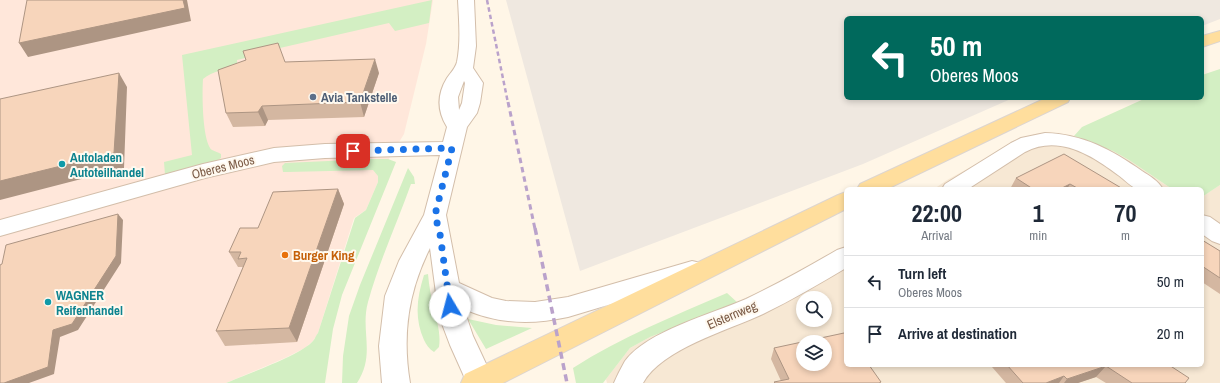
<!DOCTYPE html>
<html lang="en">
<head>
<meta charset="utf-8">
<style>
	:root { --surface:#fff; --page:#f2f2f3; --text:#1f2937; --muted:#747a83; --line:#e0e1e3 }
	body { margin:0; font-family:"Archivo Narrow",sans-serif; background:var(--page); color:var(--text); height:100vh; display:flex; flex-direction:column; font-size:15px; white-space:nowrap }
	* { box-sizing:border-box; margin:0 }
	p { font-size:13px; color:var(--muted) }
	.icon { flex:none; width:22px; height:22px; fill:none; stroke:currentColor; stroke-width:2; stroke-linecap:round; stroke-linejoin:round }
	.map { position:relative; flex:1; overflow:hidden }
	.drawer { position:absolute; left:844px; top:187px; width:360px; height:180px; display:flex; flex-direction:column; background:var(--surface); border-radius:6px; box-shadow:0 2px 6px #0003 }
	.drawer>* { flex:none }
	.banner { position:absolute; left:844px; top:16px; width:360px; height:84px; border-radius:6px; box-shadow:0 2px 6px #0003; background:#00695c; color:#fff; overflow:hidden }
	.controls { position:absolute; left:796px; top:291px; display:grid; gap:8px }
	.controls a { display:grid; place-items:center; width:36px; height:36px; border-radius:50%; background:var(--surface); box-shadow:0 2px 6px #0003; font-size:20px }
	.pin { position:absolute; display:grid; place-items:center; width:34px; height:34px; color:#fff; margin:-17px; border-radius:8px; box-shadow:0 2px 6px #0006 }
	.me { position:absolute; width:44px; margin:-22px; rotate:352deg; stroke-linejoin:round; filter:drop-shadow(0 0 3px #0008) }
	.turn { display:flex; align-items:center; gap:14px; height:84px; padding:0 20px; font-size:18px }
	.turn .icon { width:52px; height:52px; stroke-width:2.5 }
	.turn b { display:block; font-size:28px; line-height:34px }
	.eta { display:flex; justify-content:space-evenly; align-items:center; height:68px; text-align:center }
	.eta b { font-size:24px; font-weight:800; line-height:28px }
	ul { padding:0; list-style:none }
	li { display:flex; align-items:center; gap:12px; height:52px; padding:0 20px; border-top:1px solid var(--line) }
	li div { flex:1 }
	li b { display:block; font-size:15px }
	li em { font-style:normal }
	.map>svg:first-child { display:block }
</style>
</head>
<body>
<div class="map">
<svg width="1220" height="383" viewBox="0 0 1220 383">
	<rect width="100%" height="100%" fill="#fff6e7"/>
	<path fill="#f7e8d4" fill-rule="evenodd" d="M1050 132 1074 136 1113 151 1129 160 1172 189H934L947 180 1024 138 1035 134Z
		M1220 185V383H607L606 379 630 348 650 337 759 295 846 249V365H1202V197ZM803 298H825V320H803ZM803 342H825V364H803Z"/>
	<path fill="#ffe7da" d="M0 0H433L426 44 404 134 379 175 378 182 366 210 354 218 318 333 313 341 305 348 285 358 226 383H0Z"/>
	<path fill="#efe8e0" d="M506 0H1220V19L1202 26V18H846V98H1013L863 164 580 271Z"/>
	<path fill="#d3efc3" d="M432 0 429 23 395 31 389 23 258 53 257 55 237 60V67C225 69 213 71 203 79 202 92 202 142 212 150 214 151 218 152 221 154V158L215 162 165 175 164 162 192 155 182 55Z
		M1220 69V185L1202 197V189H1172L1129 160 1113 151 1074 136 1082 127 1146 98H1202V75Z
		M372 159H388L396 162 342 295 333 329 325 383H226C245 375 301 355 313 341 315 339 316 335 318 333L355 218 366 210 378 182V176L373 170 287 172H283L282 166 285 163Z
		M408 168 414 177 415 184H411C397 223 379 262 368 302 360 331 376 354 357 383H342L343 356 349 316 360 285Z
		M428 274C429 286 431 297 434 309 437 322 441 334 439 347L434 352C429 349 426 344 424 340 414 318 417 297 424 275Z
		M727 293 738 303 650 337 630 348 603 383H576L573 368C621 337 674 316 727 293Z
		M468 319 496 325 532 328 486 349Z"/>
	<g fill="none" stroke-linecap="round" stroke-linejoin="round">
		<g stroke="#d3beaa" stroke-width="2">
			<path id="minor" d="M458 0H474L476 46 473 68 483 83 480 103 477 113 467 127 446 215 459 283 492 298 506 301 535 302 568 297 692 261 701 263 704 270 701 277 568 317C531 325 498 324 464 309L473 336 495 383H467L450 345 439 316 430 248C408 292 402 335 410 383H382L379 346 385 296 399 261 424 215 440 155 325 158 274 162 205 178 0 236V220L203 164 274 148 325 144 443 142 447 127C437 111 437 94 447 78 451 72 455 69 457 62 461 42 459 20 458 0ZM464 81 465 83 462 103 459 110 458 97Z
				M1045 133C1083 134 1112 150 1142 171 1150 176 1158 181 1163 189 1155 189 1146 191 1138 189 1132 188 1124 179 1118 175 1092 155 1058 134 1025 152L968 189H942L945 184 1011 143 1021 138Z
				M1202 215 1210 217 1220 224V244L1212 241 1202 234Z
				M846 247V268C819 284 792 300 763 314 729 330 661 349 643 383H614C617 376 621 368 625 361 647 331 712 314 746 299 777 284 808 267 837 250Z"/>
		</g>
		<g stroke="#ddd5cf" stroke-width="2">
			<path id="major" d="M1220 31V41L1202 47V36Z
				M1046 98H1070L1068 102 887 189H857L860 184Z
				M846 192V209L503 383H461L465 374 838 195Z"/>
		</g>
		<use href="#minor" fill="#fff" fill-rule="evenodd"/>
		<use href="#major" fill="#ffde9d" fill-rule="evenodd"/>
		<path stroke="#baa2cb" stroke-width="2.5" stroke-dasharray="4.5 3" stroke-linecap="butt" d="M487 0 508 103"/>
		<path stroke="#baa2cb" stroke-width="3" stroke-dasharray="5.5 4" stroke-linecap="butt" d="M508 102 535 229"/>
		<path stroke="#baa2cb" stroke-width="3.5" stroke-dasharray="7 4.5" stroke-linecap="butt" d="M535 228 567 383"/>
	</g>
	<path fill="#d4b7a1" d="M285 62 379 73 364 117 268 120 265 126 233 127 226 113Z
		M1016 178 1123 189H1010Z
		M338 189 344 204 297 342 225 346 216 331 243 267H238L229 252 258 228Z
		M1202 240 1220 251V294L1202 282Z
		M774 348 881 383H774V382L781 381 771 359Z
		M993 365H1169L1185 383H1106L1096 377 1078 383H1006L992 367Z"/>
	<path fill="#ad9583" d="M183 0H187L191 21 28 57 19 43Z
		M375 59 379 73 364 117 360 102Z
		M119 73 127 87 124 168 0 200V181Z
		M262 106 268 120 265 126 258 112Z
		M1070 184 1067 189H1060Z
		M338 189 344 204 297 342 289 328Z
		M118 214 123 220 121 263 78 330 60 337 54 374 29 383H4L53 330Z
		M1106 366 1096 377 1078 383H1064L1067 379Z
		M1064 376 1059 383H1046Z"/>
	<path fill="#f7d5bb" stroke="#ad9583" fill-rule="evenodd" d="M27 0H183L185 8 19 43Z
		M278 43 285 62 375 59 360 102 262 106 258 112 226 113 218 70 246 60 243 51Z
		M119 73 114 153 0 181V99Z
		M1064 154 1123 189H1079L1070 184 1060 189H1033L1016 178Z
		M338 189 289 328 216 331 247 258 238 259 241 252H229L240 228H258L273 192Z
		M118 214 116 256 72 324 53 330 48 367 4 383H0V265L2 264 6 245Z
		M1202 240 1220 251V278L1202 266Z
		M844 333 846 335V365H869L881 382 879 383H775L774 382 789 379 774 348ZM803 342H825V364H803Z
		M1007 365H1169L1189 378 1185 383H1132L1106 366 1067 379 1064 376 1046 383H1023Z"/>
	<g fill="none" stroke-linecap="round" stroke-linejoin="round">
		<path stroke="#1a73e8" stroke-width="7" stroke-dasharray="0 12.6" d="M353 151 452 148 435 215 440 234 450 306"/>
	</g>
	<circle fill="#5c6f8a" stroke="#fff9ef" stroke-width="1.5" cx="313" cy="97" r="4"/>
	<g fill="#0f9aa8" stroke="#fff9ef" stroke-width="1.5">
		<circle cx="62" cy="164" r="4"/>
		<circle cx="48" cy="302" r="4"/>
	</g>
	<circle fill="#e8710a" stroke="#fff9ef" stroke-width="1.5" cx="285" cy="255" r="4"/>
	<g text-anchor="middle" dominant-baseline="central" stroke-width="4" stroke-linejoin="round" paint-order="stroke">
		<g font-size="13" font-weight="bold" fill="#4e5e75" stroke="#fff9ef" text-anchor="start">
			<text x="321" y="97">Avia Tankstelle</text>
		</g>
		<g font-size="13" font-weight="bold" fill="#0d838f" stroke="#fff9ef" text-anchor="start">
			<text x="70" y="157">Autoladen<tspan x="70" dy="15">Autoteilhandel</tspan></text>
			<text x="56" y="295">WAGNER<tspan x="56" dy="15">Reifenhandel</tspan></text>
		</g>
		<g font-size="13" fill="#7c5c47" stroke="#fff9ef">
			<text transform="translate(223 167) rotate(-14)">Oberes Moos</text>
			<text transform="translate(732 315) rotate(-23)">Elsternweg</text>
		</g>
		<g font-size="13" font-weight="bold" fill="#c56008" stroke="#fff9ef" text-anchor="start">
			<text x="293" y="255">Burger King</text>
		</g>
	</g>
</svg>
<div class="controls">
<a><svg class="icon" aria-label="search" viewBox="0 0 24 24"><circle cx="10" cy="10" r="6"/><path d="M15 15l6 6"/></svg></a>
<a><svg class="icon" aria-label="layers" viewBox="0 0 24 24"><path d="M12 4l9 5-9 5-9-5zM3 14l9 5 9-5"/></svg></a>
</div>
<div class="pin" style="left:353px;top:151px;background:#d93025"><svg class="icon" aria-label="arrive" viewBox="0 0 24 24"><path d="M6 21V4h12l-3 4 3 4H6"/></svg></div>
<svg class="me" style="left:450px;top:306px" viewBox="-20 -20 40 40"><circle r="19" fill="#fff"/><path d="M0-13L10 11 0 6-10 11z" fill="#1a73e8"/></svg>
<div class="banner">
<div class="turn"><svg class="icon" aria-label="left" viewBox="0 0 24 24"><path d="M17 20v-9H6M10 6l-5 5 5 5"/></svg><div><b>50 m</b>Oberes Moos</div></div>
</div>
<section class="drawer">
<div class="eta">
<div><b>22:00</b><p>Arrival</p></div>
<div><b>1</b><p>min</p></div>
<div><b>70</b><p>m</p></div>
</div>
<ul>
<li><svg class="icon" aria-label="left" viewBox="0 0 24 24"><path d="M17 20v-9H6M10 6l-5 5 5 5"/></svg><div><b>Turn left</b><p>Oberes Moos</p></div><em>50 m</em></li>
<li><svg class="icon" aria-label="arrive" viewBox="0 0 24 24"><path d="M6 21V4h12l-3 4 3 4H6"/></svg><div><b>Arrive at destination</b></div><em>20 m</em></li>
</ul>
</section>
</div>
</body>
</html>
